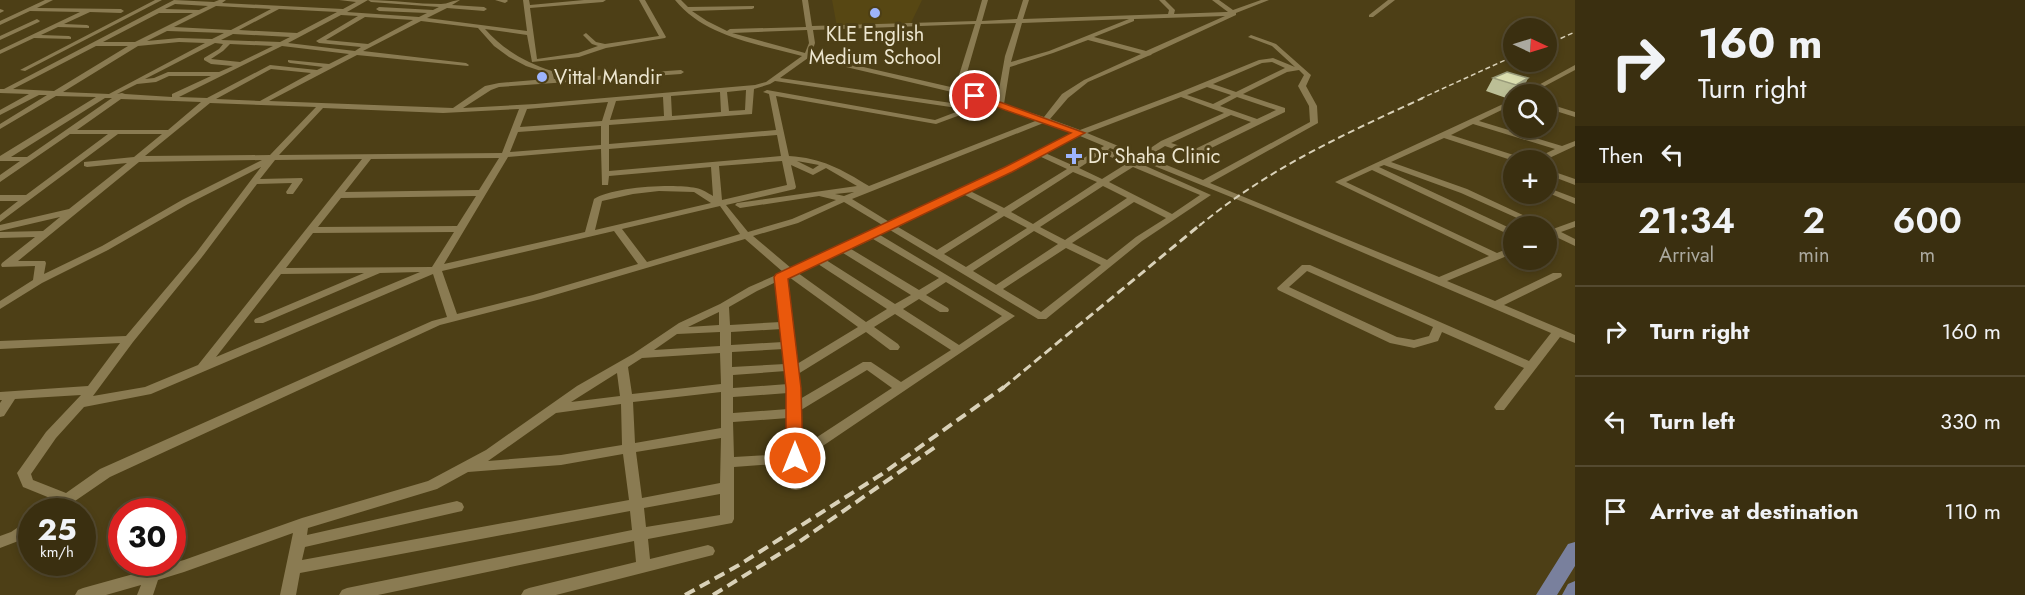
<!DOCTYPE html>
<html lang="en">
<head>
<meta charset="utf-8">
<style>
	:root { --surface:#3a2f10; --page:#453b1e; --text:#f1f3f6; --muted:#aba99f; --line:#544a30 }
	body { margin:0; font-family:Jost,sans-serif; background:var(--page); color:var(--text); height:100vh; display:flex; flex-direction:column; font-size:22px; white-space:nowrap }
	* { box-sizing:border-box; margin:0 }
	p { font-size:20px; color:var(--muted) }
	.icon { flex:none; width:33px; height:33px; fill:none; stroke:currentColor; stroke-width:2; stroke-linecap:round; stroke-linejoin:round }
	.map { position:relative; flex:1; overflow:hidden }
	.drawer { display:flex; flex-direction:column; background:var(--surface); width:450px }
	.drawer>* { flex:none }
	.banner { background:#3a2f10; color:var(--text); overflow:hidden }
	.needle { width:39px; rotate:94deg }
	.buttons { position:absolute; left:1503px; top:18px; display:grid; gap:12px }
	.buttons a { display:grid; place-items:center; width:54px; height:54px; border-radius:50%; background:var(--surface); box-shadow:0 3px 9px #0003,0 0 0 2px var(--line); font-size:30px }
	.speed { position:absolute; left:18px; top:498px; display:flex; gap:12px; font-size:30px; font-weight:700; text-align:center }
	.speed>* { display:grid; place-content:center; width:78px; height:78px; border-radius:50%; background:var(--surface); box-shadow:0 3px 9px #0003,0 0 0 2px var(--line); line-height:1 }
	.speed small { font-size:15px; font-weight:400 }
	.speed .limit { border:9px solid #d22; background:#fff; color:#111 }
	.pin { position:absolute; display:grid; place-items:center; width:51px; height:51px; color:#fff; margin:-26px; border:3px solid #fff; border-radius:50%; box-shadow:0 2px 6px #0007 }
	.me { position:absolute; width:66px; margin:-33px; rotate:0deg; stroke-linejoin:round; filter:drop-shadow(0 0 4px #0008) }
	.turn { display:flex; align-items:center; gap:21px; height:126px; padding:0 24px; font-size:27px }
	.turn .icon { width:78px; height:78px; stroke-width:2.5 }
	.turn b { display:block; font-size:42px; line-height:51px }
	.then { display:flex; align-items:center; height:57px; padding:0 24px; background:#0003; gap:12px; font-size:22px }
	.eta { display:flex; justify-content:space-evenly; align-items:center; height:102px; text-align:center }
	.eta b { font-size:36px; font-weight:600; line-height:42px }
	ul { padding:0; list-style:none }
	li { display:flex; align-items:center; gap:18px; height:90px; padding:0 24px; border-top:2px solid var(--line) }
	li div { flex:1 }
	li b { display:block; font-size:22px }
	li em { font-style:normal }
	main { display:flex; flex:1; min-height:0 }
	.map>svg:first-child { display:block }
</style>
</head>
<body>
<main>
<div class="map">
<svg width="1575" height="595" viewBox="0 0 1575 595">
	<rect width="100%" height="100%" fill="#4d3f16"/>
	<path fill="#574713" d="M832 0H922L910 25 837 27Z"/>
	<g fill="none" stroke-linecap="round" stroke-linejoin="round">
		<path fill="#8a7b52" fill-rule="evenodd" d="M45 0H53L37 8 121 9 124 11 121 13 90 12 64 24 87 25 89 26V28L58 27 41 35 69 36 71 37V39L34 38 0 54V50L80 12 30 11 0 25V21Z
			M155 0H162L25 71 20 70Z
			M174 0 214 2 219 0H226L222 3 343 9 356 2 339 0H368L347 12 419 17 427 13 379 11 376 9 379 7 433 10 439 7 371 2 368 0C393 0 417 4 441 4 448 4 453 0 460 0L452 5 484 7 487 9 484 11 447 8 427 18 527 31 523 0H529L530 5 584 0H606L603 2 530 8 537 59 578 53 598 46 592 44 583 35 586 33 596 42 605 44 659 36 639 0H645L666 37 665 38 606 48 579 57 532 62 527 35 485 29C505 51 525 62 552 71L554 79 681 70 684 72 681 74 499 87 491 90 463 108 535 104 755 85 766 82 802 56C758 44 705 37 675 0H681L688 7 754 6V8L752 9 692 11 707 21 727 31 730 29 806 27 802 0H808L812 26 976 21 982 0H988L982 21 1017 19 1023 0H1029L1023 19 1168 14 1169 10 1159 0H1165L1175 10 1174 14 1226 12H1228L1212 0H1219L1233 10 1261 0H1269L1236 13V15L1152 54 1151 55 1148 56 1088 82 1068 98 1050 119 1080 130 1178 93 1259 60 1273 58 1295 67 1272 46 1248 37 1251 35 1276 44 1311 75 1306 86 1317 106 1318 123 1210 183 1439 277 1489 256 1335 182 1514 99V104L1479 121 1562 146 1575 141V146L1545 160H1535L1536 158 1555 149 1473 124 1451 135 1523 158 1524 160 1514 161 1444 138 1391 162 1467 189 1553 229 1575 221V227L1561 232 1575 239V246L1552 235H1547L1546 226H1535L1461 193 1384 165 1379 167 1514 230V237L1372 170 1346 182 1497 253 1514 246V253L1447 281 1495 301 1553 273H1561L1562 275 1561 277 1504 305 1575 335V343L1560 337 1504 410H1496L1494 407 1496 404 1524 368 1442 332 1438 341 1414 348 1390 343 1278 290 1277 288 1302 265H1310L1529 361 1551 333 1268 212 1142 161 1139 163 1211 195 1142 241 1046 319H1038L890 230 880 235 1015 316 802 460 803 485 801 489 796 490 791 489 789 485V463L734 467V519L732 523 648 539 650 559 708 545 713 547 715 551 713 555 556 595H521L524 590 529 588 636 562 634 541 378 595H339L342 590 347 588 632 530 630 511 300 573 296 595H280L293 533 184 572 158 580 153 595H137L141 585 106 595H75L78 590 83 588 184 560 302 518 428 481 486 450 577 386 633 354 679 323 720 304 749 287 783 272 745 239 541 299 440 325 110 477 59 512H41L43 508 55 500 23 487 17 473 46 432 81 395 15 399 4 416 0 417V403L2 400H0V392L88 386 120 343 0 349V341L126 336 196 253 261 167 188 204 108 250 42 283 0 309V301L33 280 35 266 2 267 1 265 2 263 35 237 0 238V232L43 231 60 217 0 231V225L69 209 127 163 87 167 84 166V162L134 157 162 134H118L0 222V215L18 201H0V195H26L108 134H70L0 182V175L20 161H0V156L96 97 56 96 0 129V124L47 95H39L0 115V110L29 94 0 93V89H4ZM175 4 208 6 199 10 165 9ZM216 6 271 9 231 30 174 27ZM279 9 337 12 297 33 239 30ZM159 13H193L135 42H103ZM341 15 358 16 316 41 319 43 361 47 355 51 288 43ZM1225 16 1146 51 1094 37 1134 21V19ZM365 17 413 20 368 44 326 40ZM1129 19 1049 51 1011 62 1022 23ZM421 21 478 28 494 46 509 57 526 66 547 73V79L499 83 485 86 453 108 269 101 357 55 468 66 469 65 466 63 363 51ZM1016 23 1005 56 997 101 962 90 981 24ZM975 24 955 88 811 55 815 43 813 30ZM807 30 809 43 805 53 732 33ZM167 31H168L224 33 212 39 179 38 147 41ZM233 34 290 37 280 42 221 40ZM1088 40 1141 54 1084 80 1062 94 1044 117 1004 104 1010 67 1053 53ZM179 42 205 43 109 94 63 92 138 46ZM215 43 223 44 219 49 204 58V60L211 64 233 66 219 72H168L154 78 145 79ZM230 44 273 46 240 62 211 59 223 51ZM96 46H128L54 91 13 89ZM282 46 349 54 329 64 288 60V62L290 63 323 67 317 70 270 65 207 98 179 97ZM808 58 956 93 983 102 972 106 780 78ZM1272 62 1285 68 1236 92 1213 84 1262 63ZM271 69 311 73 260 101 216 99ZM1299 70 1304 75 1298 86 1309 106 1310 122 1203 180 1147 157 1165 146 1191 155H1197L1285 112V108L1243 94 1287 72ZM169 76H211L172 94V97L125 94 122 93 117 94 137 84 156 82ZM775 81 964 109 935 120 767 90 763 92 769 94 776 130 609 144V125L752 114 754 89 770 84ZM1207 87 1231 95 1213 104 1187 95ZM746 90 745 110 729 111 727 92ZM720 92 721 112 672 116 671 96ZM776 96 936 124 990 104 1038 120 869 186C841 169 822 158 789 156ZM663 97 664 116 610 120 616 101ZM1181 97 1224 113 1161 141 1140 155 1087 133ZM1237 97 1276 110 1257 119 1220 106ZM105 98H112L27 157H11ZM121 99 201 102 168 130H77ZM608 102 602 121 520 127 527 109ZM210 103 316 107 270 155 145 156ZM323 108 443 113 519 109 502 153 279 155ZM1231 115 1251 122 1193 150 1171 143ZM1046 122 1073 133 891 223 852 199ZM601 126V145L510 152 518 132ZM777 135 781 156 609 171V149ZM1080 136 1104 146 1072 165 1045 153ZM1110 148 1135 158 1132 160 1108 150ZM601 149 602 185H608L609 176 711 167 713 196C708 193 702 189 696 188 674 183 611 187 594 199L585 232 444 264 508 157ZM1102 153 1126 164 1102 179 1079 168ZM1039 156 1067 169 1004 208 970 191ZM499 158 479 190 345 192 371 159ZM362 159 198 365 145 387 93 396 133 342 202 257 257 184 292 183 286 192 287 194H293L303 180 302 178 260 179 275 160ZM262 160 182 200 102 246 44 274 46 263 45 261H18L139 162ZM782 161 787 185 722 200 719 166ZM797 161 819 165 813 169ZM791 165 813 175 826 168 857 186 737 203 735 205 740 208 819 196 836 200 792 219 748 232 726 205 795 189 796 187ZM1133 167 1200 195 1172 214 1109 182ZM1073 172 1097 182 1033 224 1011 212ZM1103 186 1127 198 1065 240 1040 227ZM659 191 694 192 711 203 595 230 602 201 633 194ZM854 192 844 196 835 194ZM963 194 998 212 937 250 898 227ZM476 196 457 226 318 227 341 198ZM844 202 884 226 791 268 753 236 798 223ZM1134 202 1166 218 1136 237 1107 260 1072 243ZM720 206 740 234 647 262 622 229ZM1004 216 1027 228 966 267 944 254ZM614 231 638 264 533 295 457 314 442 271ZM1034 231 1058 244 996 285 973 271ZM454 232 432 267 286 268 313 233ZM873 239 939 278 919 290 851 249ZM1066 248 1101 265 1041 312 1003 289ZM843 253 911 295 895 304 826 260ZM818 264 887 309 866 322 798 273ZM1307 271 1433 327 1429 336 1414 340 1397 337 1289 287ZM420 272 216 357 281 274 364 273 255 319 254 321 255 323H263L380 273ZM433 274 447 317 432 321 100 469 66 493 33 480 31 474 56 438 84 407 151 394ZM789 277 858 327 797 364 786 278ZM776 282 781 322 730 325 729 307 757 291ZM946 282 1002 316 959 345 903 309 919 299 940 312H948L949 310 948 308 926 295ZM719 312V325L688 327ZM895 314 951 350 901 382 871 362H863L800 399 798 374 866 332 890 350H898L900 347 898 344 874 327ZM782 329 783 342 731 345V332ZM720 332V346L654 350 677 334ZM784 349 785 364 732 367V352ZM720 353 721 384 632 394 628 367 642 358ZM867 370 892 388 802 447 801 410ZM786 371 788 384 733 388V375ZM617 373 620 396 571 402ZM721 392V428L635 443 633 402ZM788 393V409L733 413V397ZM621 404 622 445 561 455 488 461 556 413ZM788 418 789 454 734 457 733 422ZM721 438 720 483 642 498 636 452ZM623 454 629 500 302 560 305 547 462 511 464 507 462 503 457 501 307 535 308 528 437 489 468 472 561 465ZM720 494V515L646 527 644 508Z
			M495 0H507L508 1 505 3Z
			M1388 0H1395L1373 17H1369V15Z
			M0 9 3 10 4 11 0 13Z
			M37 19 40 21 39 22 0 40V36Z
			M1575 65V70L1530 94H1522Z
			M1546 103 1575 112V117L1546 108Z
			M1511 168H1514V175L1507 171Z
			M1546 169 1575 179V185L1546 174Z
			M1546 187 1575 198V204L1546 192Z
			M32 518V532L21 540 0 548V536L11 532Z"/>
		<path fill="#79809d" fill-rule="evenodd" d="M1575 542V566L1557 595H1536L1568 544Z
			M1575 581V595H1562L1568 584Z"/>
		<path stroke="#d9d1b8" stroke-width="1.5" stroke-dasharray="5 3" stroke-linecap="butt" d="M1546 45 1575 32
			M1420 99 1514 56"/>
		<path stroke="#d9d1b8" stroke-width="2" stroke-dasharray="7 4" stroke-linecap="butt" d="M1199 226C1266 170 1344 134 1423 98"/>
		<path stroke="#d9d1b8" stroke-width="3" stroke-dasharray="9 4.5" stroke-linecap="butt" d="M1003 388 1201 224"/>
		<path stroke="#d9d1b8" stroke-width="4" stroke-dasharray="11 6" stroke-linecap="butt" d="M685 595 739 565 882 474 1004 387
			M713 595 799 542 938 445"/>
	</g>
	<path fill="#bcbf96" d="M1493 78H1528L1521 92 1514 94V96L1509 99 1486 91Z"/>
	<path fill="#999b7a" d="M1528 78 1521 92 1517 94H1514V96L1509 99 1516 85Z"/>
	<path fill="#dbdeaf" stroke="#999b7a" stroke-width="1.5" d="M1507 72 1528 78 1516 85 1493 78Z"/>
	<path fill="#ea580c" stroke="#983908" stroke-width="1.5" d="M971 94H978L1085 133 1012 172 788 279 801 388 803 458 801 462 795 464 789 462 786 458V388L774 277 776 274 1005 167 1071 133 971 98Z"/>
	<g fill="#9db4fd" stroke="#4d3f16" stroke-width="2">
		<circle cx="875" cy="13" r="6"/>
		<circle cx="542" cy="77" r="6"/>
		<path d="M1071 147h6v6h6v6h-6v6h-6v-6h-6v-6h6z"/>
	</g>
	<g text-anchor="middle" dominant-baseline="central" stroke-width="6" stroke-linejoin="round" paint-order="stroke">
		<g font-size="20" fill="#ede6cf" stroke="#4d3f16" text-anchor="start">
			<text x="875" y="34" text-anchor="middle">KLE English<tspan x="875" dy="23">Medium School</tspan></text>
			<text x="554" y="77">Vittal Mandir</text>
			<text x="1088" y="156">Dr Shaha Clinic</text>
		</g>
	</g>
</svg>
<div class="buttons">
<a><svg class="needle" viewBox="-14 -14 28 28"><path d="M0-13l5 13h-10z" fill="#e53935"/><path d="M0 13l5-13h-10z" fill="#aba99f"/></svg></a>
<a><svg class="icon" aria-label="search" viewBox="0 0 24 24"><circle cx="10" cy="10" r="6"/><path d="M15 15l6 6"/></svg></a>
<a>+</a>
<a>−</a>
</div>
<div class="speed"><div>25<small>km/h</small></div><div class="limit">30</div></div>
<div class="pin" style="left:975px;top:96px;background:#d93025"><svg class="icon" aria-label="arrive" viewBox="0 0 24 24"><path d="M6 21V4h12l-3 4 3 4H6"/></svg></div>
<svg class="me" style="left:795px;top:458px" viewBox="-20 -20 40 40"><circle r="17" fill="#ea580c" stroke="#fff" stroke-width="3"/><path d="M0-11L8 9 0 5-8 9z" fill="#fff"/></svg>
</div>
<section class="drawer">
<div class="banner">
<div class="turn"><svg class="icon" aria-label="right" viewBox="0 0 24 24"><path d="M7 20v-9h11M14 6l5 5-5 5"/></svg><div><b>160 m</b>Turn right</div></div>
<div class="then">Then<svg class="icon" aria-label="left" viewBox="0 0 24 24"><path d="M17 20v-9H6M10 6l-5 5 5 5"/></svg></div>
</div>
<div class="eta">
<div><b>21:34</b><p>Arrival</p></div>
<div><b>2</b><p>min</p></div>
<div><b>600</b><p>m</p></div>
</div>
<ul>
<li><svg class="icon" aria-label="right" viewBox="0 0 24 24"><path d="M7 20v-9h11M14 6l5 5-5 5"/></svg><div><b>Turn right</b></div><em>160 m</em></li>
<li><svg class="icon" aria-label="left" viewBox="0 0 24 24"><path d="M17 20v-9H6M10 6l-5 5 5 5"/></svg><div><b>Turn left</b></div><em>330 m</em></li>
<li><svg class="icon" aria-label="arrive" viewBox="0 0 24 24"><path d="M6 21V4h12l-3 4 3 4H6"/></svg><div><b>Arrive at destination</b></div><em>110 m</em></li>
</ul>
</section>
</main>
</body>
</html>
